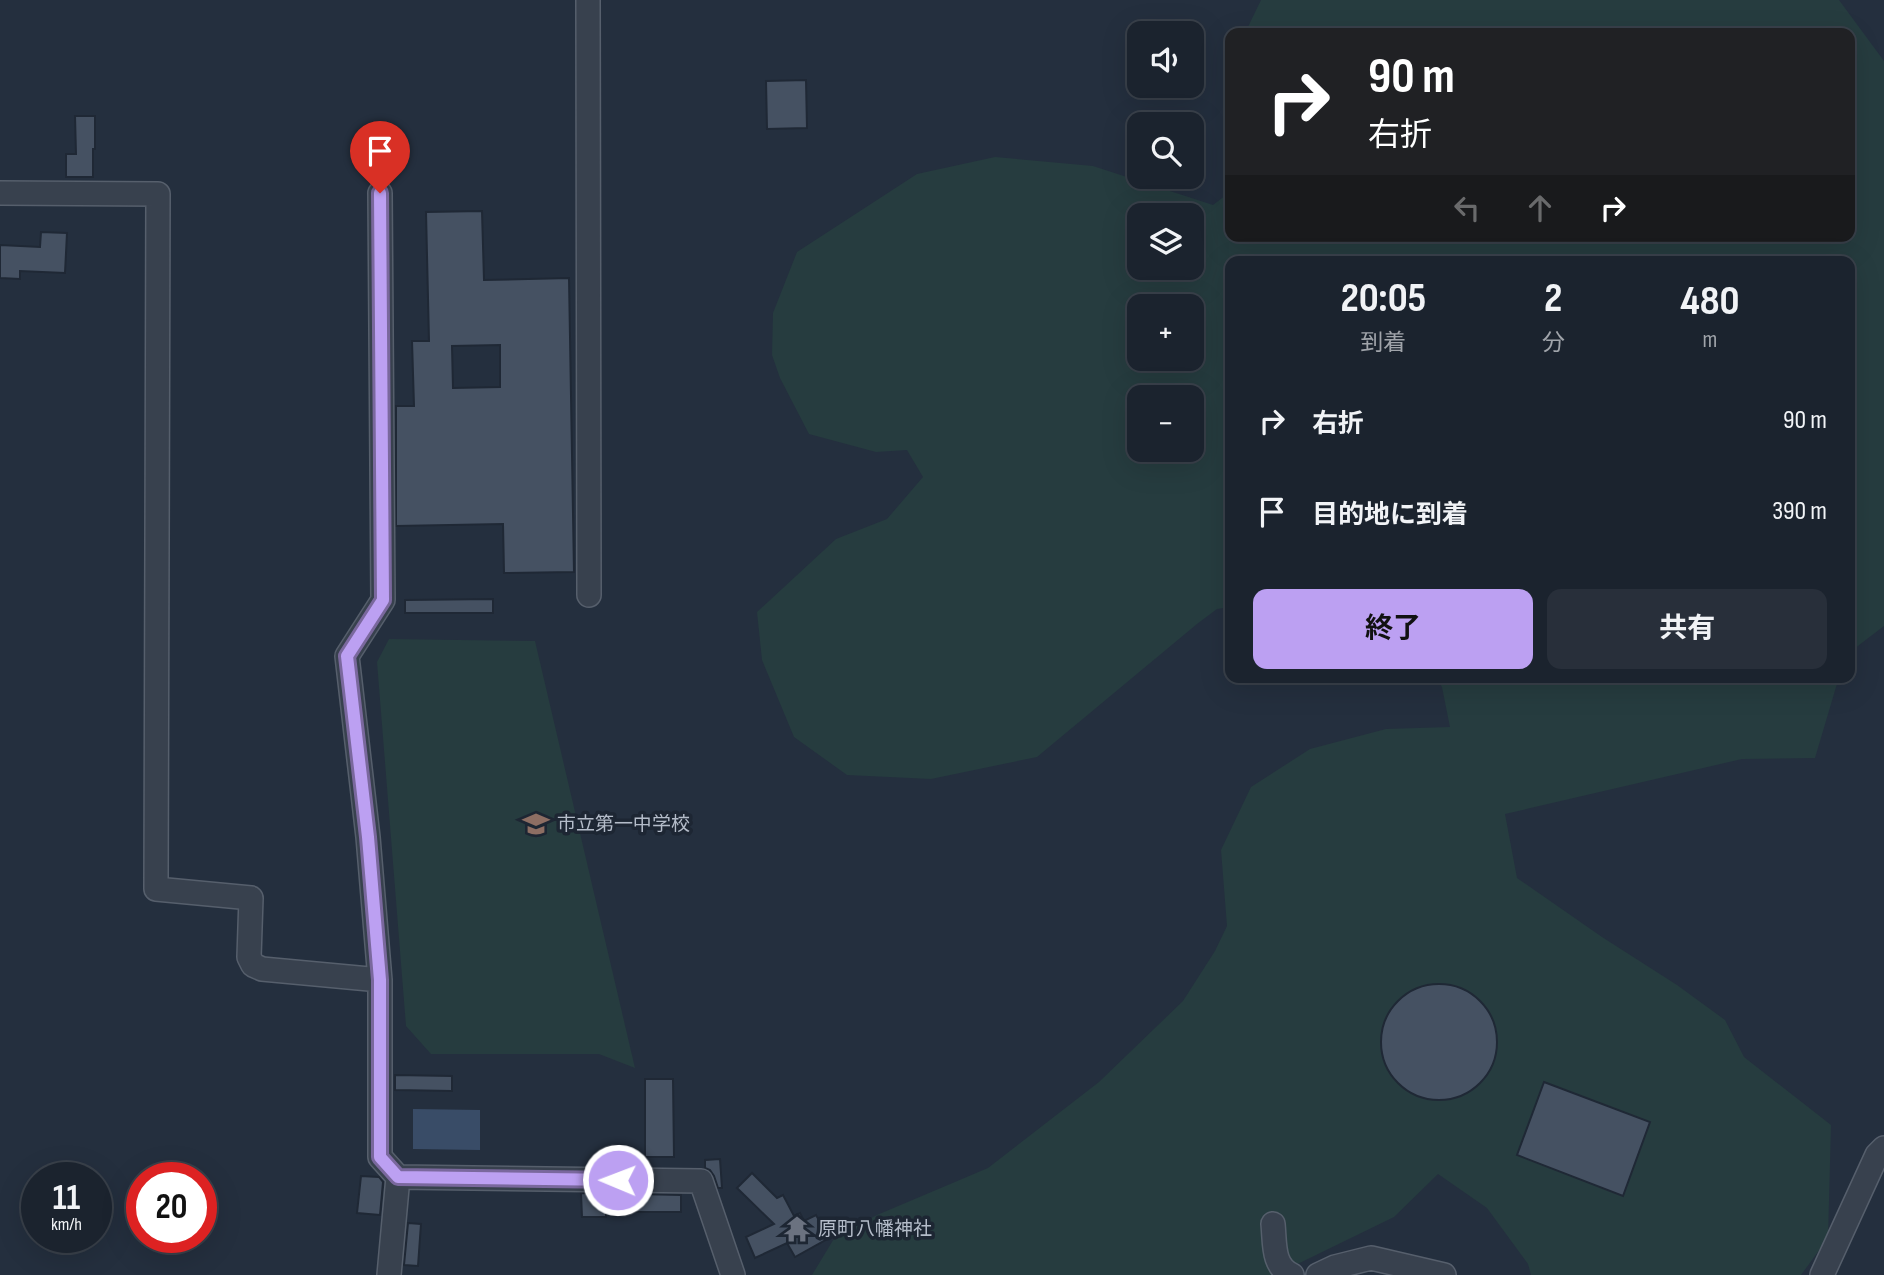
<!DOCTYPE html>
<html lang="ja">
<head>
<meta charset="utf-8">
<style>
	:root { --surface:#1b232e; --page:#282f3a; --text:#f1f3f6; --muted:#a0a4aa; --line:#39404a; --accent:#bca0f2 }
	body { margin:0; font-family:"Sofia Sans Condensed","Noto Sans JP",sans-serif; background:var(--page); color:var(--text); height:100vh; display:flex; flex-direction:column; font-size:26px; white-space:nowrap }
	* { box-sizing:border-box; margin:0 }
	p { font-size:23px; color:var(--muted) }
	.icon { flex:none; width:38px; height:38px; fill:none; stroke:currentColor; stroke-width:2; stroke-linecap:round; stroke-linejoin:round }
	.map { position:relative; flex:1; overflow:hidden }
	.sheet { position:absolute; left:1225px; top:256px; width:630px; height:427px; display:flex; flex-direction:column; background:var(--surface); border-radius:14px; box-shadow:0 7px 28px #0002,0 0 0 2px var(--line) }
	.sheet>* { flex:none }
	.hud { position:absolute; left:1225px; top:28px; width:630px; height:214px; border-radius:14px; box-shadow:0 7px 28px #0002,0 0 0 2px var(--line); background:#202124; color:#fff; overflow:hidden }
	.tools { position:absolute; left:1127px; top:21px; display:grid; gap:14px }
	.tools a { display:grid; place-items:center; width:77px; height:77px; border-radius:14px; background:var(--surface); box-shadow:0 7px 28px #0002,0 0 0 2px var(--line); font-size:35px }
	.speed { position:absolute; left:21px; top:1162px; display:flex; gap:14px; font-size:35px; font-weight:700; text-align:center }
	.speed>* { display:grid; place-content:center; width:91px; height:91px; border-radius:50%; background:var(--surface); box-shadow:0 7px 28px #0002,0 0 0 2px var(--line); line-height:1 }
	.speed small { font-size:18px; font-weight:400 }
	.speed .limit { border:10px solid #d22; background:#fff; color:#111 }
	.pin { position:absolute; display:grid; place-items:center; width:60px; height:60px; color:#fff; margin:-72px -30px; border-radius:50% 50% 50% 0; rotate:-45deg; box-shadow:0 0 7px #0007 }
	.pin .icon { rotate:45deg }
	.me { position:absolute; width:77px; margin:-38px; rotate:271deg; stroke-linejoin:round; filter:drop-shadow(0 0 5px #0008) }
	.turn { display:flex; align-items:center; gap:24px; height:147px; padding:0 28px; font-size:32px }
	.turn .icon { width:91px; height:91px; stroke-width:2.5 }
	.turn b { display:block; font-size:49px; line-height:60px }
	.lanes { display:flex; align-items:center; height:66px; padding:0 28px; background:#0003; justify-content:center; gap:35px; direction:ltr }
	.lanes .off { opacity:.35 }
	.eta { display:flex; justify-content:space-evenly; align-items:center; height:119px; text-align:center }
	.eta b { font-size:42px; font-weight:700; line-height:49px }
	.primary-button { display:flex; gap:14px; margin-top:auto; padding:14px 28px }
	.primary-button a { flex:1; height:80px; border-radius:14px; background:var(--accent); color:#111; font-size:28px; font-weight:700; line-height:80px; text-align:center }
	.primary-button a+a { background:var(--page); color:var(--text) }
	ul { padding:0; list-style:none }
	li { display:flex; align-items:center; gap:21px; height:91px; padding:0 28px }
	li div { flex:1 }
	li b { display:block; font-size:26px }
	li em { font-style:normal }
	.map>svg:first-child { display:block }
</style>
</head>
<body>
<div class="map">
<svg width="1884" height="1275" viewBox="0 0 1884 1275">
	<rect width="100%" height="100%" fill="#242f3e"/>
	<path fill="#263c3f" fill-rule="evenodd" d="M1261 0H1839L1884 61V626L1850 652V261H1230V607L1217 609 1197 624 1037 757 931 779 847 775 794 737 762 660 757 612 836 539 887 519 923 477 907 450 876 452 809 434 780 378 772 355 773 313 797 252 917 174 995 157 1093 166 1213 205 1226 195 1227 113 1230 92V236H1850V33H1245ZM1139 215H1192V268H1139ZM1139 306H1192V359H1139ZM1139 397H1192V450H1139Z
		M389 639 535 641 635 1068 599 1054H431L406 1026 377 662Z
		M1436 677H1839L1815 758 1742 759 1505 814 1517 878 1602 937 1677 985 1725 1020 1744 1057 1831 1125 1828 1238 1801 1275H1531L1528 1264 1487 1208 1438 1174 1394 1217 1275 1275H812L835 1237 877 1215 988 1168 1099 1082 1183 1001 1215 951 1227 926 1221 850 1251 787 1310 749 1386 729 1450 727 1442 687Z"/>
	<path fill="#394c67" d="M413 1109 480 1110V1150L413 1149Z"/>
	<path fill="#455162" stroke="#1f2835" stroke-width="2" fill-rule="evenodd" d="M806 80 807 128 767 129 766 81Z
		M75 116H95V149H93V177H66V154H76Z
		M482 211 484 280 569 278 574 572 504 573 503 524 396 526V406H414L412 341H429L426 212ZM500 345V387L453 388 452 346Z
		M41 232 67 233 65 273 20 271V279L0 278V245L40 247Z
		M493 599V613H405V600Z
		M1381 1042a58 58 0 1 1 116 0a58 58 0 1 1-116 0Z
		M395 1075 452 1076V1091L395 1090Z
		M645 1079H673L674 1157H645Z
		M1544 1082 1650 1122 1623 1196 1517 1155Z
		M720 1159 722 1188H718L714 1176 710 1170 705 1168V1160Z
		M752 1173 777 1198 783 1195 794 1216 800 1213 804 1221 816 1215 829 1238 795 1257 787 1243 755 1258 746 1237 774 1224 737 1188Z
		M361 1176 379 1177 383 1182 380 1215 357 1213Z
		M581 1193 606 1194V1217H582Z
		M637 1194 681 1195V1212H636Z
		M408 1223 421 1224 418 1266 404 1265Z"/>
	<g fill="none" stroke-linecap="round" stroke-linejoin="round">
		<g stroke="#565f6c" stroke-width="26">
			<path id="minor" d="M588 0 589 595
				M0 193 158 194 156 889 251 898 249 957 253 965 262 969 380 980V1157L398 1177 389 1275
				M380 193 383 600 347 656 368 837 380 980
				M398 1177 701 1181 733 1275
				M1273 1224C1275 1243 1272 1266 1292 1275
				M1318 1275 1335 1267 1371 1258 1444 1275
				M1822 1275 1877 1155 1884 1148"/>
		</g>
		<use href="#minor" stroke="#38414e" stroke-width="23"/>
	</g>
	<g fill="none" stroke-linecap="round" stroke-linejoin="round">
		<g stroke="#7a689d" stroke-width="18">
			<path id="route" d="M380 193 383 600 347 656 368 837 380 980V1157L398 1177 618 1180"/>
		</g>
		<use href="#route" stroke="#bca0f2" stroke-width="12"/>
	</g>
	<defs>
		<g id="school-bare" transform="scale(2.1)"><path d="M0-5L7-2L0 1L-7-2ZM-4 1L0 2.5L4 1V4Q0 6-4 4Z" fill="#8d6e63" stroke="#1d2633" stroke-width="2.5" paint-order="stroke"/></g>
		<g id="temple-bare" transform="scale(2.1)"><path d="M0-6L5-2H3V0L6.5 2.5H4V6H1.5V3h-3V6H-4V2.5H-6.5L-3 0V-2H-5Z" fill="#6b7280" stroke="#1d2633" stroke-width="2.5" paint-order="stroke"/></g>
	</defs>
	<g fill-rule="evenodd">
		<use href="#school-bare" x="536" y="824"/>
		<use href="#temple-bare" x="797" y="1229"/>
	</g>
	<g text-anchor="middle" dominant-baseline="central" stroke-width="7" stroke-linejoin="round" paint-order="stroke">
		<g font-size="19" fill="#b4bcc9" stroke="#1d2633" text-anchor="start">
			<text x="557" y="824">市立第一中学校</text>
			<text x="818" y="1229">原町八幡神社</text>
		</g>
	</g>
</svg>
<div class="tools">
<a><svg class="icon" aria-label="sound" viewBox="0 0 24 24"><path d="M4 9h4l5-4v14l-5-4H4zM17 9q2 3 0 6"/></svg></a>
<a><svg class="icon" aria-label="search" viewBox="0 0 24 24"><circle cx="10" cy="10" r="6"/><path d="M15 15l6 6"/></svg></a>
<a><svg class="icon" aria-label="layers" viewBox="0 0 24 24"><path d="M12 4l9 5-9 5-9-5zM3 14l9 5 9-5"/></svg></a>
<a>+</a>
<a>−</a>
</div>
<div class="speed"><div>11<small>km/h</small></div><div class="limit">20</div></div>
<div class="pin" style="left:380px;top:193px;background:#d93025"><svg class="icon" aria-label="arrive" viewBox="0 0 24 24"><path d="M6 21V4h12l-3 4 3 4H6"/></svg></div>
<svg class="me" style="left:618px;top:1180px" viewBox="-20 -20 40 40"><circle r="17" fill="#bca0f2" stroke="#fff" stroke-width="3"/><path d="M0-11L8 9 0 5-8 9z" fill="#fff"/></svg>
<div class="hud">
<div class="turn"><svg class="icon" aria-label="right" viewBox="0 0 24 24"><path d="M7 20v-9h11M14 6l5 5-5 5"/></svg><div><b>90 m</b>右折</div></div>
<div class="lanes"><svg class="icon off" aria-label="left" viewBox="0 0 24 24"><path d="M17 20v-9H6M10 6l-5 5 5 5"/></svg><svg class="icon off" aria-label="ahead" viewBox="0 0 24 24"><path d="M12 20V5M6 11l6-6 6 6"/></svg><svg class="icon" aria-label="right" viewBox="0 0 24 24"><path d="M7 20v-9h11M14 6l5 5-5 5"/></svg></div>
</div>
<section class="sheet">
<div class="eta">
<div><b>20:05</b><p>到着</p></div>
<div><b>2</b><p>分</p></div>
<div><b>480</b><p>m</p></div>
</div>
<ul>
<li><svg class="icon" aria-label="right" viewBox="0 0 24 24"><path d="M7 20v-9h11M14 6l5 5-5 5"/></svg><div><b>右折</b></div><em>90 m</em></li>
<li><svg class="icon" aria-label="arrive" viewBox="0 0 24 24"><path d="M6 21V4h12l-3 4 3 4H6"/></svg><div><b>目的地に到着</b></div><em>390 m</em></li>
</ul>
<div class="primary-button"><a>終了</a><a>共有</a></div>
</section>
</div>
</body>
</html>
